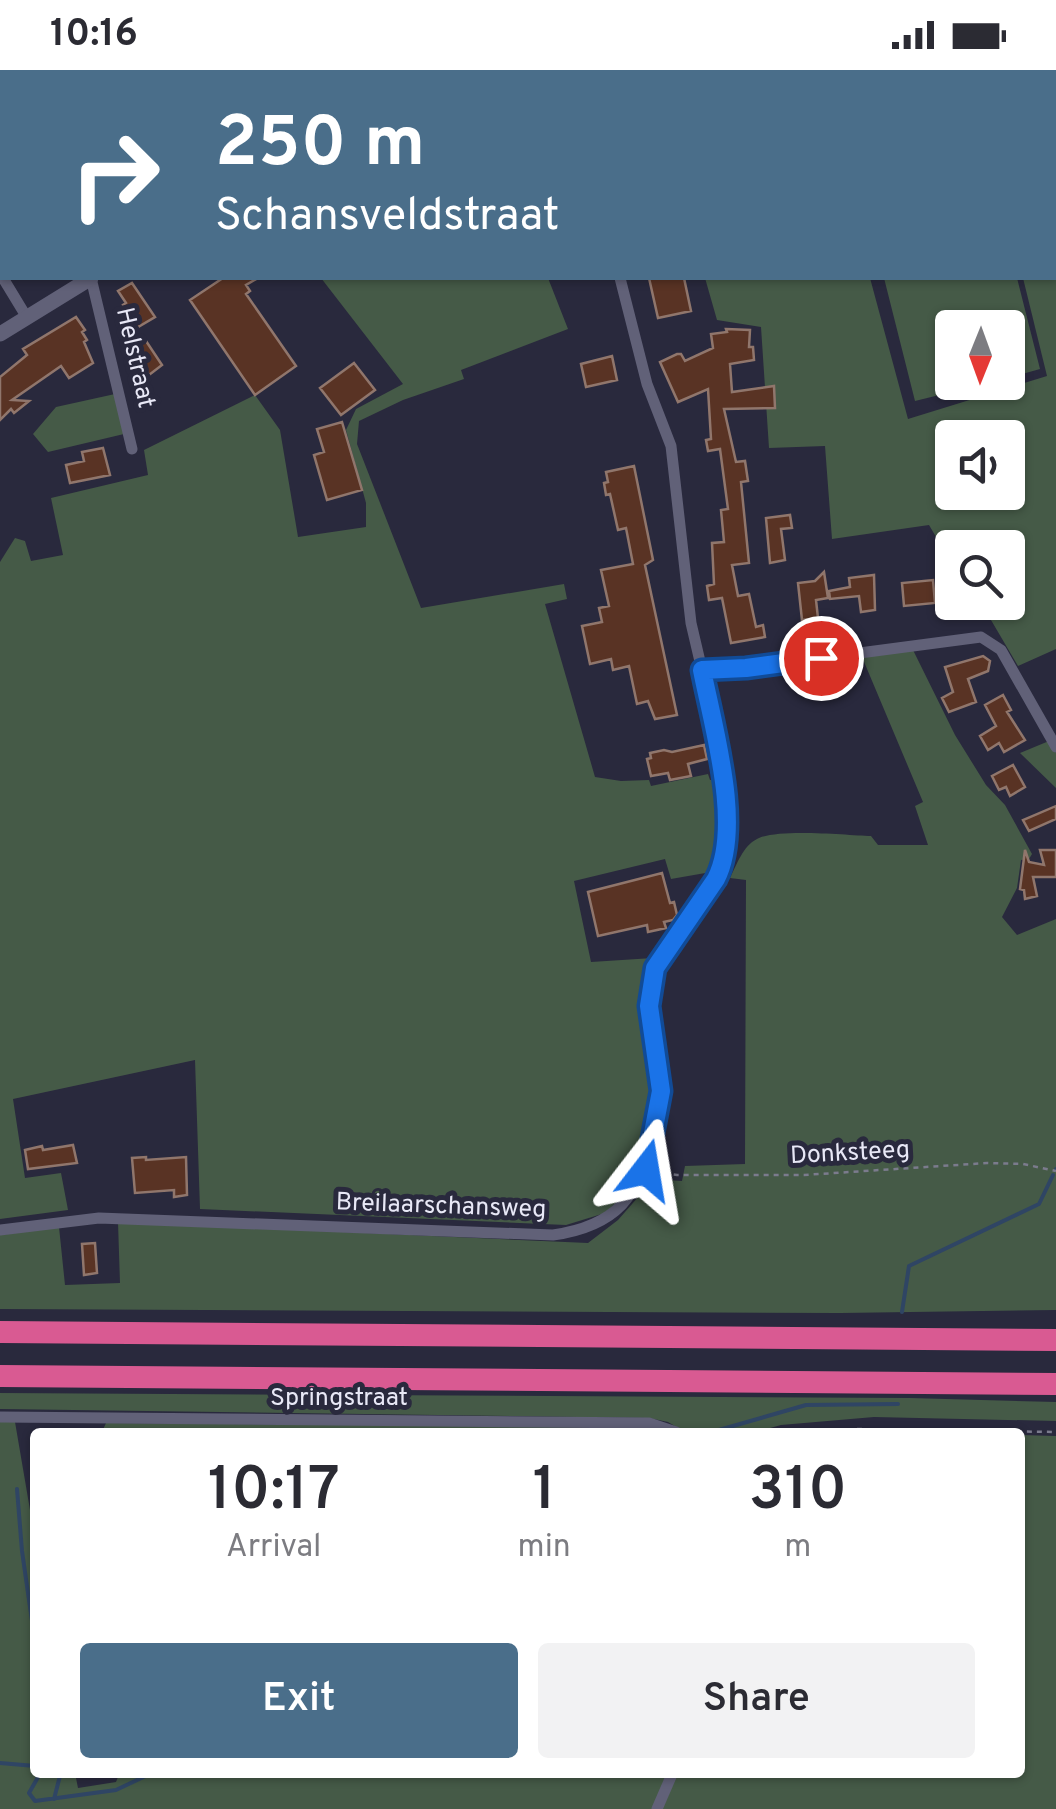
<!DOCTYPE html>
<html lang="en">
<head>
<meta charset="utf-8">
<style>
	:root { --surface:#fff; --page:#f2f2f3; --text:#2b2b33; --muted:#7c7c81; --accent:#4a6e8a }
	body { margin:0; font-family:Overpass,sans-serif; background:var(--page); color:var(--text); height:100vh; display:flex; flex-direction:column; font-size:38px; white-space:nowrap }
	* { box-sizing:border-box; margin:0 }
	p { font-size:32px; color:var(--muted) }
	.icon { flex:none; width:55px; height:55px; fill:none; stroke:currentColor; stroke-width:2; stroke-linecap:round; stroke-linejoin:round }
	.map { position:relative; flex:1; overflow:hidden }
	.sheet { position:absolute; left:30px; top:1358px; width:995px; height:350px; display:flex; flex-direction:column; background:var(--surface); border-radius:10px; box-shadow:0 2px 8px #0004 }
	.sheet>* { flex:none }
	.banner { position:absolute; left:0px; top:0px; width:1058px; height:210px; box-shadow:0 2px 8px #0004; background:#4a6e8a; color:#fff; overflow:hidden }
	.needle { width:65px; rotate:181deg }
	.tools { position:absolute; left:935px; top:240px; display:grid; gap:20px }
	.tools a { display:grid; place-items:center; width:90px; height:90px; border-radius:10px; background:var(--surface); box-shadow:0 2px 8px #0004; font-size:50px }
	.pin { position:absolute; display:grid; place-items:center; width:85px; height:85px; color:#fff; margin:-42px; border:5px solid #fff; border-radius:50%; box-shadow:0 2px 10px #0007 }
	.me { position:absolute; width:110px; margin:-55px; rotate:14deg; stroke-linejoin:round; filter:drop-shadow(0 0 8px #0008) }
	.turn { display:flex; align-items:center; gap:35px; height:210px; padding:0 50px; font-size:45px }
	.turn .icon { width:130px; height:130px; stroke-width:2.5 }
	.turn b { display:block; font-size:70px; line-height:85px }
	.eta { display:flex; justify-content:space-evenly; align-items:center; height:170px; text-align:center }
	.eta b { font-size:60px; font-weight:600; line-height:70px }
	.button { display:flex; gap:20px; margin-top:auto; padding:20px 50px }
	.button a { flex:1; height:115px; border-radius:10px; background:var(--accent); color:#fff; font-size:40px; font-weight:600; line-height:115px; text-align:center }
	.button a+a { background:var(--page); color:var(--text) }
	.status { display:flex; justify-content:space-between; align-items:center; height:70px; padding:0 50px; background:var(--surface); direction:ltr }
	.status svg { height:28px; fill:currentColor }
	.map>svg:first-child { display:block }
</style>
</head>
<body>
<div class="status"><b>10:16</b><svg viewBox="0 0 49 12"><path d="M0 12V9h3v3zM5 12V6h3v6zM10 12V3h3v9zM15 12V0h3v12zM26 1h20v11H26zM47 4h2v5h-2z"/></svg></div>
<div class="map">
<svg width="1056" height="1739" viewBox="0 0 1056 1739">
	<rect width="100%" height="100%" fill="#29293d"/>
	<path fill="#455a47" fill-rule="evenodd" d="M0 0H152L2 2V193Z
		M1039 0H1056V579L1018 596 981 533 1008 532V478H952V494L929 455 832 469 825 376 769 378 761 257 717 250 705 208H870L908 349 1047 306 1023 208H1055V2ZM952 368H1008V422H952Z
		M321 208H548L568 259 461 300 464 309 403 330 359 351 357 374 421 538 564 514 567 529 545 534 595 707 621 711 649 710 651 716 708 704 710 710 715 709 722 771 711 802 671 809 665 789 574 811 591 892 653 888 644 932 658 1011 641 1093 626 1123 605 1143 566 1155 200 1139 195 990 13 1029 25 1108 61 1103 68 1140 0 1149V492L15 468 25 471 31 491 63 485 51 428 148 405 144 380 255 325 280 360 298 467 366 457V433L346 360 356 339 403 314Z
		M884 208H1017L1040 299 1008 308V258H952V312L988 313 915 331Z
		M115 324 124 364 48 382 33 364 56 337Z
		M913 580 955 665 986 715 1005 735 1032 784 1029 789 1021 790 1017 818 1002 847 1017 865 1056 849V1240L840 1243 0 1239V1165L59 1157 65 1215 120 1213 118 1152 588 1173 618 1150 654 1109 682 1111 685 1096 745 1094 746 810 730 808C737 794 743 776 757 769 776 758 846 765 871 766L878 775H928L915 736 923 732 862 587Z
		M1049 671 1056 683V718L1020 683Z
		M0 1323 910 1328 1056 1332V1351L874 1347 781 1355 756 1362H685L668 1352 649 1348 0 1339Z
		M0 1352H15L35 1469V1702L75 1703 78 1718 116 1712 120 1702H1020V1365L1056 1366V1739H662L669 1724 653 1739H0Z
		M106 1353 631 1357 663 1362H102Z"/>
	<g fill="none" stroke-linecap="round" stroke-linejoin="round">
		<path stroke="#2f4564" stroke-width="4" d="M1056 1100V1099
			M902 1242 909 1196 1039 1134 1053 1105
			M712 1362 806 1335 898 1334
			M17 1419 22 1481 35 1572
			M0 1693 35 1696
			M41 1702 29 1723 35 1731 116 1720 154 1702
			M54 1729 61 1702"/>
	</g>
	<path fill="#593324" stroke="#90766c" stroke-width="2.5" d="M223 208H258L246 215 250 221 246 224 296 296 255 325 190 230Z
		M649 208H684L691 241 658 248Z
		M132 213 155 247 133 260 124 245 127 242 123 235 126 233 118 221Z
		M76 247 85 260 82 262 87 270 84 272 93 293 69 308 61 296 12 330 29 331 14 343 11 339 0 350V307L27 285 23 279Z
		M726 259 750 260 749 277H753L754 290 730 294 732 322 774 316 775 338 724 339 736 392 745 391 748 411 741 412 749 493 732 495 738 526 749 524 756 557 763 555 765 567 731 573 722 528 709 530 707 516 714 514 712 473 724 472 721 440 728 439 720 379 708 381 706 370 711 369 708 319 678 332 660 292 677 284H681L685 291 713 278 711 264 727 262Z
		M144 268 162 295 149 305 131 277Z
		M612 286 617 310 586 317 581 294Z
		M354 293 375 320 341 345 320 318Z
		M342 352 362 420 327 430 314 385 324 382 317 359Z
		M103 378 110 405 70 413 66 395 84 391 82 382Z
		M634 396 653 490 645 495 677 645 655 649 648 631 637 634 629 596 613 600 611 589 590 594 582 556 602 552 599 538 609 536 601 500 633 494 626 458 618 460 610 424 606 425 604 413 608 412 606 402Z
		M790 445 792 458 781 459 785 490 770 493 766 448Z
		M824 502 828 528 816 530 818 548 802 550 798 513 815 511Z
		M874 505 875 540 861 542 859 526 830 529 829 521 850 517 849 508Z
		M933 510 935 533 904 536 902 513Z
		M983 586 990 591 988 601 968 609 976 632 949 642 942 628 953 622 945 597Z
		M1003 625 1011 640 1007 642 1025 670 1004 682 999 673 988 680 980 666 996 656 985 635Z
		M704 675 707 689 688 694 691 706 670 710 668 703 651 706 647 689 651 688 650 683 664 680 672 682Z
		M1013 695 1025 717 1010 726 1006 717 999 720 992 706Z
		M1056 736V749L1029 761 1023 750Z
		M1025 780 1029 792 1044 795 1040 780H1056V807H1033L1037 826 1025 829 1024 820 1020 819Z
		M662 803 670 833 674 832 677 845 673 850 664 852 666 858 648 862 647 855 598 866 588 822Z
		M73 1075 77 1093 28 1099 25 1080 42 1076 43 1080Z
		M146 1087V1090L186 1087 187 1125 174 1127V1120L135 1123 132 1088Z
		M95 1173 97 1203 84 1205 82 1174Z"/>
	<g fill="none" stroke-linecap="round" stroke-linejoin="round">
		<path stroke="#7b7b8d" stroke-width="2.5" stroke-dasharray="5 5" stroke-linecap="butt" d="M654 1101 677 1105H804L987 1093 1023 1094 1056 1101
			M807 1362 854 1359 1056 1362"/>
		<path stroke="#616178" stroke-width="11" d="M559 0 560 2
			M3 208 26 246
			M91 208 132 379
			M702 600 746 598 981 567 1001 580 1056 677
			M0 1160 99 1148 553 1165C617 1156 639 1126 654 1066 659 1046 663 1025 661 1005 657 973 645 946 652 913 660 873 694 841 716 809L724 793 727 774 723 718 702 600 691 553 671 376 647 314 620 208
			M0 1347 649 1353 676 1362
			M657 1739 673 1702"/>
		<path stroke="#616178" stroke-width="15" d="M377 2 380 0
			M0 264 91 208"/>
		<path stroke="#d95a92" stroke-width="22" d="M0 1262 1056 1270
			M0 1306 1056 1314"/>
	</g>
	<g fill="none" stroke-linecap="round" stroke-linejoin="round">
		<g stroke="#114b97" stroke-width="25">
			<path id="route" d="M646 1100 661 1021 649 936 655 898 716 809C743 756 713 657 702 600L746 598 821 588"/>
		</g>
		<use href="#route" stroke="#1a73e8" stroke-width="18"/>
	</g>
	<g text-anchor="middle" dominant-baseline="central" stroke-width="10" stroke-linejoin="round" paint-order="stroke">
		<g font-size="25" fill="#e8e8f6" stroke="#29293d">
			<text transform="translate(134 288) rotate(77)">Helstraat</text>
			<text transform="translate(850 1084) rotate(-3)">Donksteeg</text>
			<text transform="translate(441 1137) rotate(2)">Breilaarschansweg</text>
			<text x="339" y="1329">Springstraat</text>
		</g>
	</g>
</svg>
<div class="tools">
<a><svg class="needle" viewBox="-14 -14 28 28"><path d="M0-13l5 13h-10z" fill="#e53935"/><path d="M0 13l5-13h-10z" fill="#7c7c81"/></svg></a>
<a><svg class="icon" aria-label="sound" viewBox="0 0 24 24"><path d="M4 9h4l5-4v14l-5-4H4zM17 9q2 3 0 6"/></svg></a>
<a><svg class="icon" aria-label="search" viewBox="0 0 24 24"><circle cx="10" cy="10" r="6"/><path d="M15 15l6 6"/></svg></a>
</div>
<div class="pin" style="left:821px;top:588px;background:#d93025"><svg class="icon" aria-label="arrive" viewBox="0 0 24 24"><path d="M6 21V4h12l-3 4 3 4H6"/></svg></div>
<svg class="me" style="left:646px;top:1100px" viewBox="-20 -20 40 40"><path d="M0-17L14 15 0 8-14 15z" fill="#1a73e8" stroke="#fff" stroke-width="4"/></svg>
<div class="banner">
<div class="turn"><svg class="icon" aria-label="right" viewBox="0 0 24 24"><path d="M7 20v-9h11M14 6l5 5-5 5"/></svg><div><b>250 m</b>Schansveldstraat</div></div>
</div>
<section class="sheet">
<div class="eta">
<div><b>10:17</b><p>Arrival</p></div>
<div><b>1</b><p>min</p></div>
<div><b>310</b><p>m</p></div>
</div>
<div class="button"><a>Exit</a><a>Share</a></div>
</section>
</div>
</body>
</html>
